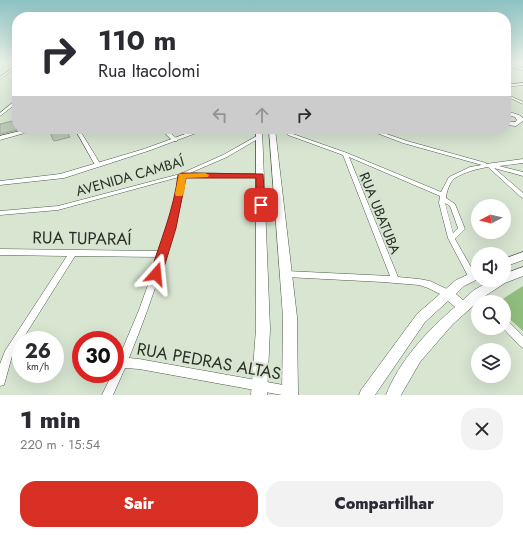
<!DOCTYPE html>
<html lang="pt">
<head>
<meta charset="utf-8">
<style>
	:root { --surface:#fff; --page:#f2f2f3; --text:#2b2b33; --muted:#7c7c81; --accent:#d93025 }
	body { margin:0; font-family:Jost,sans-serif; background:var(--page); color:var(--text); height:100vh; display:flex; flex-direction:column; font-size:15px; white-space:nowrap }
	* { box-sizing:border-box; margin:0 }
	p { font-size:13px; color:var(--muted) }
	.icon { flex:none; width:22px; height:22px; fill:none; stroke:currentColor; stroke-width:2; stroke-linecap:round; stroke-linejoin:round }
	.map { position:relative; height:395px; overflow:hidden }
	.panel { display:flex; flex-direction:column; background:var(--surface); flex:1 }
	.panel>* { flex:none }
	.top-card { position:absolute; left:12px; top:12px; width:499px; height:122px; border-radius:16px; box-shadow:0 4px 16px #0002; background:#fff; color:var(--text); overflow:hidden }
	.needle { width:26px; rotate:263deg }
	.tools { position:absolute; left:471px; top:199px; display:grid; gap:8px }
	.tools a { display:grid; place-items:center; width:40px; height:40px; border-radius:50%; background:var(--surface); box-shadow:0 4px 16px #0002; font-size:20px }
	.speed { position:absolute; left:12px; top:331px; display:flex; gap:8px; font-size:20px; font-weight:700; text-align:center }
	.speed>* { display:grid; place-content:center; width:52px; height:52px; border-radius:50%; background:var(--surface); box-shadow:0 4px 16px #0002; line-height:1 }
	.speed small { font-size:10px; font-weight:400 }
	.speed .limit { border:6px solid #d22; background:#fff; color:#111 }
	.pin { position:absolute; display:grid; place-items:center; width:34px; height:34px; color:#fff; margin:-17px; border-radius:8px; box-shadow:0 2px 6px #0006 }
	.me { position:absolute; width:44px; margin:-22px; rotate:18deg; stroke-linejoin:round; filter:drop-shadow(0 0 3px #0008) }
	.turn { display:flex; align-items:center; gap:14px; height:84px; padding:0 20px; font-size:18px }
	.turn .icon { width:52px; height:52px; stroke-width:2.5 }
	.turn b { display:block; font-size:28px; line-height:34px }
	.lanes { display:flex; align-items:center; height:38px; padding:0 20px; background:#0003; justify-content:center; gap:20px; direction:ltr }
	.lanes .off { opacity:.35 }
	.round { display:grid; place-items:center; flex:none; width:42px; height:42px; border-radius:16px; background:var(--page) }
	.overview { display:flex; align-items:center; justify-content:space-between; height:68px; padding:0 20px }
	h1 { font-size:24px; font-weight:800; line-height:30px }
	.primary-button { display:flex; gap:8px; margin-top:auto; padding:8px 20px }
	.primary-button a { flex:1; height:46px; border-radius:16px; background:var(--accent); color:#fff; font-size:16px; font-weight:800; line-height:46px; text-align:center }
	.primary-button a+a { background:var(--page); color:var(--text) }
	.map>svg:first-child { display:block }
</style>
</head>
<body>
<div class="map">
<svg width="523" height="395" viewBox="0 0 523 395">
	<rect width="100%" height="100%" fill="#d7e5d1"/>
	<path fill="#91be7f" d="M523 286V331L504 314V302H498Z"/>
	<path fill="#bdcbb8" stroke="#9ba996" d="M17 120V130L0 134V124Z
		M63 129H65L70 137 55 141 53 140 50 132Z"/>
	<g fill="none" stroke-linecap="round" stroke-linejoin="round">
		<g stroke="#4f5c4b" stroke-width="1">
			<path id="minor" d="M0 63H2L0 65Z
				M506 63 523 68V70L506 65Z
				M17 65V67L0 79V77Z
				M523 83V85L506 87V85Z
				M506 94 523 102V104L506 96Z
				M16 100H17V103L0 116V113Z
				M75 129H79L101 165 100 166H96L95 165Z
				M161 129H166L177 139V141H173Z
				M294 129H299L293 134 347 153 441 192 449 177 470 167 482 165 403 143 366 129H372L407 141 486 163V164L523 159V163L499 166 523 172V176L494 168 523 193V198L521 197 488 167C476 169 465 172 455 178 450 181 446 193 446 198L455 204 465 229 455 239 476 276 475 278 472 279 469 278 448 238 439 203 440 196 349 157 398 277 419 279 430 281 451 291 452 294 451 297 448 298 428 288 419 285 383 282 286 277 283 276 282 274 283 272 286 271 390 276 343 155 288 135V133ZM445 203 450 206 458 228 453 233Z
				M257 136H259L261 137 227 157 190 173 260 174 263 176 262 177 185 176C182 205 173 233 164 260 154 293 142 326 129 358L139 359 289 386 293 387 294 391 293 395H282L139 369 125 368 113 395H102L112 374H115V367L139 310 158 257 75 256 22 340H21V342L12 356 4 385 0 386V364L5 351 67 256 0 255V249L160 251 174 207 179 177 58 210 0 215V211L58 206 180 174 223 155Z
				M478 290 481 291 489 302H480L474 294 475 291Z
				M504 319 507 320 523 336V348L520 346 503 328H504Z"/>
		</g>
		<g stroke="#4f5c4b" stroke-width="1">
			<path id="tertiary" d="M199 129H207L148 151 64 178 0 185V181L60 174 144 149Z
				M523 252V260L504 267V259Z
				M523 267V276L505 283 482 298 452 325 420 362 401 395H386C400 360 427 331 455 307L448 301 425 322 375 395H359L361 390 417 314 456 280 478 270V279L464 286 456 294 463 300 474 290 492 280H504V274Z"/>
		</g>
		<g stroke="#4f5c4b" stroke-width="1">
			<path id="secondary" d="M506 111 519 115 523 118V121L516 126 506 125V121L515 122 517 120 515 117 506 115Z
				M28 129H39L0 140V136Z
				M256 129H262L270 329 267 395H251L256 329Z
				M269 129H275L297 317 298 395H282L283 317Z"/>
		</g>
		<use href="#minor" fill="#fff" fill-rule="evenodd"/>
		<use href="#tertiary" fill="#fff" fill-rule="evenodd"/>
		<use href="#secondary" fill="#fff" fill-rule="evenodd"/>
	</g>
	<linearGradient id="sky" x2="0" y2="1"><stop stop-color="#8bc2c2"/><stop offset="0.53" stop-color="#edf3ea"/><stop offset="1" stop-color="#edf3ea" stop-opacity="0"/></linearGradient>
	<rect width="523" height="118" fill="url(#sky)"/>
	<path fill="#d93025" stroke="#8d1f18" d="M182 173 263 174 265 205 261 208 256 205V178H186L176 228 162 274 160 278 156 280 152 278 150 274C160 242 174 209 178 175Z"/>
	<path fill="#f59e0b" d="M205 173 209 175 208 177 186 178 184 194 182 196H176L175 194 179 174Z"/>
	<g text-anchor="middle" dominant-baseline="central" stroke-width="4" stroke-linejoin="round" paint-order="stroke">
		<g font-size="14" fill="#292f27" stroke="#d7e5d1">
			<text transform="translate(130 176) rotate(-16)">AVENIDA CAMBAÍ</text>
			<text transform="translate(380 213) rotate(68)">RUA UBATUBA</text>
		</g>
		<g font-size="17" fill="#292f27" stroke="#d7e5d1">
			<text transform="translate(82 238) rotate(1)">RUA TUPARAÍ</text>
			<text transform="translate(209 361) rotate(10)">RUA PEDRAS ALTAS</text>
		</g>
	</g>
</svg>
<div class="tools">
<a><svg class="needle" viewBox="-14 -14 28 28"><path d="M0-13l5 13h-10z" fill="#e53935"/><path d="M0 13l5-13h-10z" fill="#7c7c81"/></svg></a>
<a><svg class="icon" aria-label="sound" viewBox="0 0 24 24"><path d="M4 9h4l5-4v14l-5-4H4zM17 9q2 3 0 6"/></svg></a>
<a><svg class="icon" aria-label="search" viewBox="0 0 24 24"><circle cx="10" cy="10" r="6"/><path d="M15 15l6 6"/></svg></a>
<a><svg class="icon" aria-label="layers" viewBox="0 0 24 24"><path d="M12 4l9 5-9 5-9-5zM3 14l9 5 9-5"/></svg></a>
</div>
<div class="speed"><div>26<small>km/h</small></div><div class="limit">30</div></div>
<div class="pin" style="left:261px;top:205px;background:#d93025"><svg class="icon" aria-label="arrive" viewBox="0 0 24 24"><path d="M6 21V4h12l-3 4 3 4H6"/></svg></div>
<svg class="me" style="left:156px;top:274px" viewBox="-20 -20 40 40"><path d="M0-17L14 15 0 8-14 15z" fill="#d93025" stroke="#fff" stroke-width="4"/></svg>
<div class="top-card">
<div class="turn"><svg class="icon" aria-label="right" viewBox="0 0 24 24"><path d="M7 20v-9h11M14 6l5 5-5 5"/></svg><div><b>110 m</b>Rua Itacolomi</div></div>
<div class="lanes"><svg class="icon off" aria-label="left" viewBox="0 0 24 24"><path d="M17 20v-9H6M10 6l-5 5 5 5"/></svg><svg class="icon off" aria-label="ahead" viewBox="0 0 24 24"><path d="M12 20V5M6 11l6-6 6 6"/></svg><svg class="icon" aria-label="right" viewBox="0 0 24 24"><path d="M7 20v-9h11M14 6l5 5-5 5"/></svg></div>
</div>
</div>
<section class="panel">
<div class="overview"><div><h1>1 min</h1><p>220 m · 15:54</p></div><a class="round"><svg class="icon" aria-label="close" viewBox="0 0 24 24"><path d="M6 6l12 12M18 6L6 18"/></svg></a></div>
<div class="primary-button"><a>Sair</a><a>Compartilhar</a></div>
</section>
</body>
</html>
